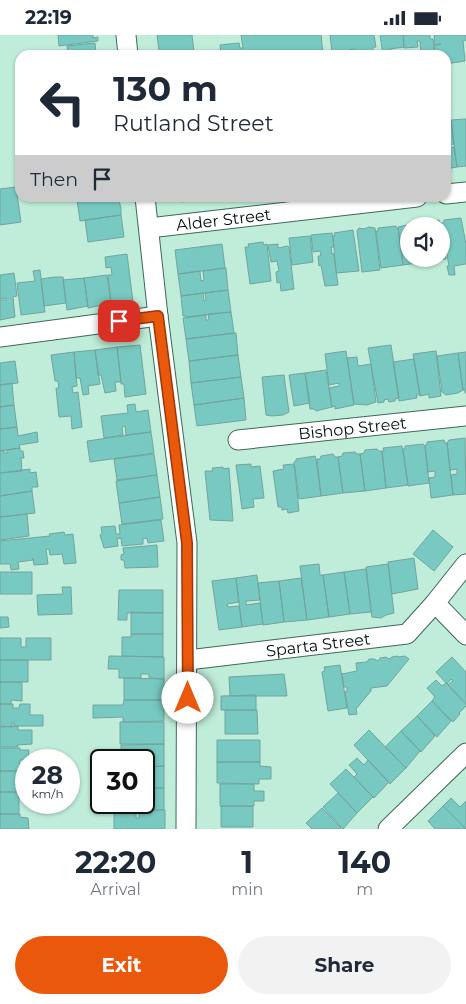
<!DOCTYPE html>
<html lang="en">
<head>
<meta charset="utf-8">
<style>
	:root { --surface:#fff; --page:#f2f2f3; --text:#1f2937; --muted:#747a83; --accent:#ea580c }
	body { margin:0; font-family:Montserrat,sans-serif; background:var(--page); color:var(--text); height:100vh; display:flex; flex-direction:column; font-size:19px; white-space:nowrap }
	* { box-sizing:border-box; margin:0 }
	p { font-size:16px; color:var(--muted) }
	.icon { flex:none; width:28px; height:28px; fill:none; stroke:currentColor; stroke-width:2; stroke-linecap:round; stroke-linejoin:round }
	.map { position:relative; height:794px; overflow:hidden }
	.sheet { display:flex; flex-direction:column; background:var(--surface); flex:1 }
	.sheet>* { flex:none }
	.guide { position:absolute; left:15px; top:15px; width:436px; height:152px; border-radius:15px; box-shadow:0 1px 4px #0004; background:#fff; color:var(--text); overflow:hidden }
	.controls { position:absolute; left:400px; top:182px; display:grid; gap:10px }
	.controls a { display:grid; place-items:center; width:50px; height:50px; border-radius:50%; background:var(--surface); box-shadow:0 1px 4px #0004; font-size:25px }
	.speed { position:absolute; left:15px; top:714px; display:flex; gap:10px; font-size:25px; font-weight:700; text-align:center }
	.speed>* { display:grid; place-content:center; width:65px; height:65px; border-radius:50%; background:var(--surface); box-shadow:0 1px 4px #0004; line-height:1 }
	.speed small { font-size:12px; font-weight:400 }
	.speed .limit { border:2px solid #111; border-radius:8px; background:#fff; color:#111 }
	.pin { position:absolute; display:grid; place-items:center; width:42px; height:42px; color:#fff; margin:-21px; border-radius:10px; box-shadow:0 2px 8px #0006 }
	.me { position:absolute; width:55px; margin:-28px; rotate:0deg; stroke-linejoin:round; filter:drop-shadow(0 0 4px #0008) }
	.turn { display:flex; align-items:center; gap:18px; height:105px; padding:0 15px; font-size:22px }
	.turn .icon { width:65px; height:65px; stroke-width:2.5 }
	.turn b { display:block; font-size:35px; line-height:42px }
	.then { display:flex; align-items:center; height:48px; padding:0 15px; background:#0003; gap:10px; font-size:19px }
	.eta { display:flex; justify-content:space-evenly; align-items:center; height:85px; text-align:center }
	.eta b { font-size:30px; font-weight:700; line-height:35px }
	.action { display:flex; gap:10px; margin-top:auto; padding:10px 15px }
	.action a { flex:1; height:58px; border-radius:30px; background:var(--accent); color:#fff; font-size:20px; font-weight:700; line-height:58px; text-align:center }
	.action a+a { background:var(--page); color:var(--text) }
	.status { display:flex; justify-content:space-between; align-items:center; height:35px; padding:0 25px; background:var(--surface); direction:ltr }
	.status svg { height:14px; fill:currentColor }
	.map>svg:first-child { display:block }
</style>
</head>
<body>
<div class="status"><b>22:19</b><svg viewBox="0 0 49 12"><path d="M0 12V9h3v3zM5 12V6h3v6zM10 12V3h3v9zM15 12V0h3v12zM26 1h20v11H26zM47 4h2v5h-2z"/></svg></div>
<div class="map">
<svg width="466" height="794" viewBox="0 0 466 794">
	<rect width="100%" height="100%" fill="#bfedd9"/>
	<path fill="#78c9c1" stroke="#72a49e" d="M58 0H93V3L98 2V6L59 11Z
		M157 0H192L194 17 203 16 204 20H155V17L159 16Z
		M241 0H321L323 19 325 18V20H288V18V20H221L220 10 239 8 240 13H243Z
		M330 0H374L376 12H373V20H357L356 14 349 15 350 20H339L338 16 332 17Z
		M380 0H403L404 12 390 14 391 20H383Z
		M403 0H430V4H433L435 20H421L420 6H417L418 12 404 13Z
		M434 0H466V5L463 6 465 26 446 29V20H435L434 10 441 9 435 10Z
		M95 8 96 18 98 20H68L67 11Z
		M466 84V131L457 132 451 85Z
		M451 85 454 109 446 110V86Z
		M454 112 457 132 446 134V113Z
		M16 152 21 187 0 190V154Z
		M90 162H118L121 173V180L80 186 77 165Z
		M180 162H206V164L181 167Z
		M121 180 124 202 88 207 85 185Z
		M461 183 466 209V229L454 231 455 240H449L447 231H449L441 188H444V185Z
		M439 185 440 188H441L446 224 425 227 424 224H441V191H420L422 190V188Z
		M416 188 420 191H409V224H424L425 227 403 230 398 192Z
		M396 191V193H398L403 230 381 233 376 196H378V193Z
		M369 192 375 193 380 235 362 237 357 196 359 193 364 194Z
		M353 195 359 236 336 238 333 201H335L334 198Z
		M332 198 334 212H331L332 219H334L338 250 325 251 321 230 319 231 318 221H321L320 216 313 217 311 200Z
		M310 201 313 227 292 230 289 203Z
		M263 207 264 210 267 209 271 246 250 249 245 212H249L248 209Z
		M222 209 225 233 178 239 175 215Z
		M278 209V213L287 211 289 212 294 254 281 256 280 247 277 248 276 237 279 236 277 226 271 227 268 210Z
		M127 219 133 267 111 268 108 240H112L111 232 106 233 105 222Z
		M226 233 228 255 181 261 178 239 200 236 201 246 204 245 203 236Z
		M40 235 45 277 21 280 17 248 35 246 33 236Z
		M14 238 17 261 13 262 15 282 0 285V265H6V263L0 264V240Z
		M107 240 111 268 88 273 84 243Z
		M55 242H63L66 268 44 271 41 244Z
		M84 243 88 271 67 275 63 245Z
		M228 255 231 277 186 282V281H183L181 261 203 258 204 266 206 265 205 258Z
		M231 277 234 298 186 304 183 283 206 280V285H209L208 279Z
		M236 298 238 320 189 326 186 304Z
		M140 310 146 359 125 362 124 349H121V347L117 312Z
		M391 310 399 363 395 364V366L389 367 388 364 384 365V367L378 368 368 313Z
		M117 312 121 347H115L116 356 105 358 101 340H98L95 315Z
		M95 315 100 349 88 351 89 359 83 360 80 343H76L74 317Z
		M346 316 354 370 335 374V371L332 372 329 353 339 351V348L329 350 325 319Z
		M436 316 441 361 429 363V359L420 361 413 319Z
		M74 317 77 351 72 352 73 358 78 357 82 392 72 394 71 381 59 382 56 353H59L58 346H55L51 320Z
		M466 317V358H465V355H463L458 318Z
		M458 318 463 355 458 358 446 360 442 357 437 321Z
		M238 320 241 342 191 348 189 326Z
		M357 322 358 331 371 329 376 367 367 370 354 369 347 323Z
		M414 324 420 360H416L417 363 399 366 393 327Z
		M15 326 18 348 0 350V328Z
		M326 335 332 372 316 376 314 374H310L305 338Z
		M305 338 310 368 294 371 289 340Z
		M284 340 289 377 283 380 272 381 266 380 262 342Z
		M241 342 244 363 194 370 191 348Z
		M12 348 14 370 0 372V350Z
		M244 363 246 385 197 391 194 370Z
		M135 369 136 377 148 375 151 397 126 400 125 391 122 392 123 400 104 403 101 381 128 378 127 370Z
		M14 370 17 392 0 394V372Z
		M17 392 18 401 37 397 38 407 19 410 20 413 0 416V394Z
		M151 397 154 418 90 427 87 406Z
		M465 403 466 459 453 460 451 440 457 439V434L450 435 447 408 449 405Z
		M444 405 445 408H447L453 460 431 463 429 443 435 442V436L428 437 425 410H427V407Z
		M423 409 425 411 429 448 408 451 403 414H405V411Z
		M402 411 408 450 386 453 382 416H384L383 413Z
		M20 413V416H23L24 423H21L22 436 0 438V416L4 415V418H7V415Z
		M377 414 379 416H382L386 453 365 456 360 419 364 418 365 415Z
		M355 417 357 419H360L365 456 343 458 338 422 342 421 343 418Z
		M154 419 157 440 117 445 114 424Z
		M333 419 335 422H338L343 458 321 461 317 424H320L321 421Z
		M315 421 316 424 321 461 299 464 294 427 296 426V424Z
		M251 429V432L260 431 264 463 253 464 254 472 242 474 236 430Z
		M294 429 299 476 288 478 287 474 282 475V472H278L273 436 284 434 283 430Z
		M223 432V434L229 433 233 486 210 485 205 436H213L212 433Z
		M30 434V438L36 437 38 452H32V456L0 461V438Z
		M157 440 160 462 119 468 116 446Z
		M32 456 35 478 0 482V461Z
		M160 462 163 484 122 489 119 468Z
		M27 479 29 501 0 505V482Z
		M161 485 164 506 148 508 147 503 143 504V509L122 511 121 503 117 504 118 511 104 513 100 500 102 498 101 492 115 491 116 499H120L119 490Z
		M433 495 453 512 434 536 413 519Z
		M64 497 65 500 73 499 76 528 64 529 62 519 50 520 49 514H46L48 529 34 530 33 523V525L18 527 19 534 11 535 10 529H0V506L50 501 49 499Z
		M157 510 158 532 125 533 124 525H121V520L124 519 123 513Z
		M414 523 418 554 392 559 388 527Z
		M319 529 320 540H323L329 582 307 585 300 531Z
		M388 529 394 578 386 580 381 583 372 582 366 532Z
		M366 534 371 577 350 579 344 537Z
		M0 537H32V559H0Z
		M344 537 350 579 329 582 323 540Z
		M257 540 260 565 246 566V570L260 568 263 589 242 592 236 543Z
		M236 543 239 567 227 569 228 572 239 571 242 592 219 595 212 546Z
		M301 543 307 585 284 587 279 546Z
		M279 546 284 587 263 590 258 548Z
		M62 552H71L72 579 38 580 37 560 63 559Z
		M119 555H163V578H127V585H118Z
		M131 577 163 578V599H131Z
		M0 582H8L9 592 0 593Z
		M131 599H163V622L122 621V602H131Z
		M0 603H21V612H26V603H51V625H0Z
		M109 621 164 622V644L149 643V639H141V643H119V634H108Z
		M397 621 399 622 405 621 409 624 387 651 371 653V656L356 674 357 679 349 680 345 657 347 656V652H344L342 639 357 636 356 628 367 627 369 624H374L378 626 380 623 386 622 389 624 392 622Z
		M452 622 466 637V669L448 650 453 646 451 644 447 649 436 637Z
		M0 625H28V647H0Z
		M340 630 347 673 328 676 322 637 325 636 324 632Z
		M284 639 287 661H230L229 642Z
		M124 643 164 644V665H124Z
		M436 645 442 651 446 648 466 669V671L459 678 460 679 453 687 432 666 435 662 427 653Z
		M0 647H22V666L11 665V669H0Z
		M256 660V675H221V661Z
		M124 665H162L164 667V686L123 687V682L93 683V670H123Z
		M432 666 451 686 437 702 417 681Z
		M0 669H13V673H19L20 669H30V680H43V691H14V688H12V692L0 691Z
		M225 675H257L258 699H225Z
		M417 681 435 701 421 717 401 696Z
		M120 687H164V709H120Z
		M18 691V695H32V709L17 710 18 712H0V692Z
		M369 695 406 733 390 749 354 710Z
		M401 696 420 716 406 733 385 712Z
		M217 705H260V727H217Z
		M164 709V731L144 732V725H121V710Z
		M0 713H20V715H29L28 725H20L19 736H0Z
		M357 723 364 730 368 725 389 747 374 763 354 742 357 739 349 730Z
		M217 727H260V731L271 732V744H259V749L217 748Z
		M164 731V753H144V732Z
		M346 734 373 762 357 778 330 749Z
		M0 736H19V757H0Z
		M220 749H254V756H264V766H254V771H220Z
		M144 753H164V775H114V768H144Z
		M0 757H19V779H0Z
		M338 758 357 778 343 794 323 772Z
		M451 763 460 772 466 766V794L443 771Z
		M221 771H253V792H221Z
		M443 771 466 794H435L428 786Z
		M322 773 341 793 340 794H312L306 788Z
		M114 775H136V783H139V775H165V794H114Z
		M0 779H20V782L28 783 29 794H0Z"/>
	<g fill="none" stroke-linecap="round" stroke-linejoin="round">
		<g stroke="#3f6858" stroke-width="21">
			<g id="street">
				<path d="M126 0 128 20"/>
				<path d="M446 159 466 157"/>
				<path d="M145 162 158 281 187 508 186 794"/>
				<path id="s1" d="M149 193 417 162"/>
				<path d="M0 302 158 281"/>
				<path id="s2" d="M238 405 466 381"/>
				<path d="M435 568 466 600"/>
				<path id="s3" d="M188 625 407 599 435 568 466 529"/>
				<path d="M388 794 466 718"/>
			</g>
		</g>
		<use href="#street" stroke="#fff" stroke-width="19"/>
	</g>
	<g fill="none" stroke-linecap="round" stroke-linejoin="round">
		<g stroke="#983908" stroke-width="12">
			<path id="route" d="M119 286 158 281 187 508 188 663"/>
		</g>
		<use href="#route" stroke="#ea580c" stroke-width="9"/>
	</g>
	<g text-anchor="middle" dominant-baseline="central" stroke-width="4" stroke-linejoin="round" paint-order="stroke">
		<g font-size="16" fill="#020f09" stroke="#bfedd9">
			<text stroke="none"><textPath href="#s1" startOffset="75">Alder Street</textPath></text>
			<text stroke="none"><textPath href="#s2" startOffset="115">Bishop Street</textPath></text>
			<text stroke="none"><textPath href="#s3" startOffset="131">Sparta Street</textPath></text>
		</g>
	</g>
</svg>
<div class="controls">
<a><svg class="icon" aria-label="sound" viewBox="0 0 24 24"><path d="M4 9h4l5-4v14l-5-4H4zM17 9q2 3 0 6"/></svg></a>
</div>
<div class="speed"><div>28<small>km/h</small></div><div class="limit">30</div></div>
<div class="pin" style="left:119px;top:286px;background:#d93025"><svg class="icon" aria-label="arrive" viewBox="0 0 24 24"><path d="M6 21V4h12l-3 4 3 4H6"/></svg></div>
<svg class="me" style="left:188px;top:663px" viewBox="-20 -20 40 40"><circle r="19" fill="#fff"/><path d="M0-13L10 11 0 6-10 11z" fill="#ea580c"/></svg>
<div class="guide">
<div class="turn"><svg class="icon" aria-label="left" viewBox="0 0 24 24"><path d="M17 20v-9H6M10 6l-5 5 5 5"/></svg><div><b>130 m</b>Rutland Street</div></div>
<div class="then">Then<svg class="icon" aria-label="arrive" viewBox="0 0 24 24"><path d="M6 21V4h12l-3 4 3 4H6"/></svg></div>
</div>
</div>
<section class="sheet">
<div class="eta">
<div><b>22:20</b><p>Arrival</p></div>
<div><b>1</b><p>min</p></div>
<div><b>140</b><p>m</p></div>
</div>
<div class="action"><a>Exit</a><a>Share</a></div>
</section>
</body>
</html>
